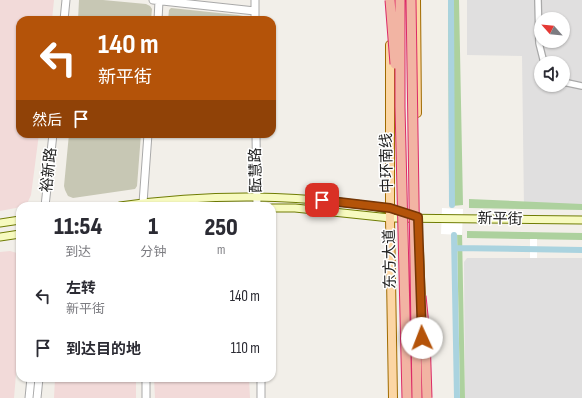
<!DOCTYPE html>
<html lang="zh">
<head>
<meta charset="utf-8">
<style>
	:root { --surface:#fff; --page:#f2f2f3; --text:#2b2b33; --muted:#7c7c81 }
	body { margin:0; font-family:"Sofia Sans Condensed","Noto Sans SC",sans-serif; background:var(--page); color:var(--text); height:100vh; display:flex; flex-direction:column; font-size:15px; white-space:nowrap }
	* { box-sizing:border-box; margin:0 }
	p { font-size:13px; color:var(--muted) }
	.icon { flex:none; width:22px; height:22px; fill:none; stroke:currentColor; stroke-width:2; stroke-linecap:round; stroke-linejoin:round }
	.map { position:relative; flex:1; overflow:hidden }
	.sheet { position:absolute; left:16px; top:202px; width:260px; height:180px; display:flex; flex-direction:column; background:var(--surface); border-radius:12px; box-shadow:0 1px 3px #0004 }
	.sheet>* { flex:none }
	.banner { position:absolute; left:16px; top:16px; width:260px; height:122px; border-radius:12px; box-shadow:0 1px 3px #0004; background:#b45309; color:#fff; overflow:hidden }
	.needle { width:26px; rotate:297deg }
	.buttons { position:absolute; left:534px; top:12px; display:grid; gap:8px }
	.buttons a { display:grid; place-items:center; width:36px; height:36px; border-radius:50%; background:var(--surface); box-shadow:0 1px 3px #0004; font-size:20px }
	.pin { position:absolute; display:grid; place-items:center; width:34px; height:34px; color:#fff; margin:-17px; border-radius:8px; box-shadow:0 2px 6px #0006 }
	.me { position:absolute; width:44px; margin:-22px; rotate:358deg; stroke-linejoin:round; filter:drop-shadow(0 0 3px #0008) }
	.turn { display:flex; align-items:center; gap:14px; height:84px; padding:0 16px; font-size:18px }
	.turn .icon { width:52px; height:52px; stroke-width:2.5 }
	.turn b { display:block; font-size:28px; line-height:34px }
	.then { display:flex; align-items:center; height:38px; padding:0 16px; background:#0003; gap:8px; font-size:15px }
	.eta { display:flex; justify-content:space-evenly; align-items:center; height:68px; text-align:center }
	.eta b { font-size:24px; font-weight:800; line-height:28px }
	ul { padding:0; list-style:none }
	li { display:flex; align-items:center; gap:12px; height:52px; padding:0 16px }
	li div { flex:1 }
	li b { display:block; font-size:15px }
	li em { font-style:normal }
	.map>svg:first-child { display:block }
</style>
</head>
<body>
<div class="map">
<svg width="582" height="398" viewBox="0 0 582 398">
	<rect width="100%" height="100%" fill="#f2efe9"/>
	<path fill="#e0dfdf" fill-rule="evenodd" d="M467 0H582V209H524L522 56 467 55ZM541 19H563V41H541ZM541 63H563V85H541Z
		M467 258H582V398H465L464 262Z"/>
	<path fill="#f2dad9" d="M0 0H54L52 20H20V134H39L31 195 26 206 0 211Z
		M10 251 17 253 20 257 17 362 14 398H0V252Z
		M55 378H136V398H54Z
		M154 378H249L250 398H155Z"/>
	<path fill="#c7c7b4" d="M79 0H103L146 4 150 6 152 9 151 20H78Z
		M171 8 238 15 243 16V20H168L169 10Z
		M69 134H141L137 186 135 189 73 198 68 196 65 190 64 186Z"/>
	<path fill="#add19e" d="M448 0H459L463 205 452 206 449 178Z
		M469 199 582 204V210L469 208Z
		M457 230H462L465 398H460Z
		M467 231 582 233V240L467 238Z"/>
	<path fill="#fff" d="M442 208 463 209 462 235 441 234Z
		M530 239H537V258H530Z"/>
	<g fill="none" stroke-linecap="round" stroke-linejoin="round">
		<path stroke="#aad3df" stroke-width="6" d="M451 0 452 205
			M454 235 457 398
			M455 248 582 250"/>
		<g stroke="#a9a9a9" stroke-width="8">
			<path id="minor" d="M538 0 539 43 544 63
				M563 82 582 86"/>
		</g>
		<g stroke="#a9a9a9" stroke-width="9">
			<path id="tertiary" d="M153 0 255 11
				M255 0V20
				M64 20 66 0
				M158 20 159 1
				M256 134 257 206
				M143 203 148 134
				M45 206 53 134
				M146 378V398
				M261 378V398
				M29 398 31 378
				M37 398 39 378"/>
		</g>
		<g stroke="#707d05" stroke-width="9">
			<path id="secondary" d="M120 206C192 196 265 194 338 202 361 205 384 206 407 214
				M272 208H295L390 218 582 220
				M0 223 20 220
				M0 237 20 234"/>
		</g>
		<g stroke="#a06b00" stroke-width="10">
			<path id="primary" d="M416 0 417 113
				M390 45V218L393 398
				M419 251 421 301"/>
		</g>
		<use href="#minor" stroke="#fff" stroke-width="5.5"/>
		<use href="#tertiary" stroke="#fff" stroke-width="7"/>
		<use href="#secondary" stroke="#f7fabf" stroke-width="7"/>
		<use href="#primary" stroke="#fcd6a4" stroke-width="8"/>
		<g stroke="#dc2a67" stroke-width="11" stroke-linecap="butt">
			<path id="trunk-bridge" d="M390 0 395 64
				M400 0V107L407 398
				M411 0 417 398
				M421 296 425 335 427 398"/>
		</g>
		<use href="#trunk-bridge" stroke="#f2b4a3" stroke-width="9"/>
	</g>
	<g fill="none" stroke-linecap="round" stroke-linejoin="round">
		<g stroke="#753606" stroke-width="10">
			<path id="route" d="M322 200 390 208 418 217 422 338"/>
		</g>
		<use href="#route" stroke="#b45309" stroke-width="7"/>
	</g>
	<g text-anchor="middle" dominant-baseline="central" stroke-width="3" stroke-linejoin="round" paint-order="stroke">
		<g font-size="15" fill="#222" stroke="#fff">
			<text transform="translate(387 163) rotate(-91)">中环南线</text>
			<text transform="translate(49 170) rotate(-84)">裕新路</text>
			<text transform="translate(256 170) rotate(-91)">酝慧路</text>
			<text transform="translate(500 219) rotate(1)">新平街</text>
			<text transform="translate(390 259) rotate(-91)">东方大道</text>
		</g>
	</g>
</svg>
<div class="buttons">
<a><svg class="needle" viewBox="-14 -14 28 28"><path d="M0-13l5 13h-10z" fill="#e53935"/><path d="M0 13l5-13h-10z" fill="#7c7c81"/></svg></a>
<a><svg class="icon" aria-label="sound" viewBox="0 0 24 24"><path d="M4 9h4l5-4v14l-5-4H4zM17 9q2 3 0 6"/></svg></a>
</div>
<div class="pin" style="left:322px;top:200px;background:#d93025"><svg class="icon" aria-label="arrive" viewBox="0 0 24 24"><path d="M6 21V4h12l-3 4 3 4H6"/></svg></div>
<svg class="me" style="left:422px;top:338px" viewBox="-20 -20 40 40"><circle r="19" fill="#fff"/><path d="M0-13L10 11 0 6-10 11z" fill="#b45309"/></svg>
<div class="banner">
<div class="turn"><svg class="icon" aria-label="left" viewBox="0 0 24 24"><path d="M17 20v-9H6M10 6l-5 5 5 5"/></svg><div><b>140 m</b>新平街</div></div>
<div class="then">然后<svg class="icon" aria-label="arrive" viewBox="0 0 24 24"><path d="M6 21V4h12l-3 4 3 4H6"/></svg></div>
</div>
<section class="sheet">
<div class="eta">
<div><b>11:54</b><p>到达</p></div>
<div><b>1</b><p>分钟</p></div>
<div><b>250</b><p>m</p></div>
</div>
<ul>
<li><svg class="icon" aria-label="left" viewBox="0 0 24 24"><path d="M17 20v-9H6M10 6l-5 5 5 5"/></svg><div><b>左转</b><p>新平街</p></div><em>140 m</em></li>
<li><svg class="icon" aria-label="arrive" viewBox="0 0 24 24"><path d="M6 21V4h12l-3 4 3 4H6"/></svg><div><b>到达目的地</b></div><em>110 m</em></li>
</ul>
</section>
</div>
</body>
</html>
